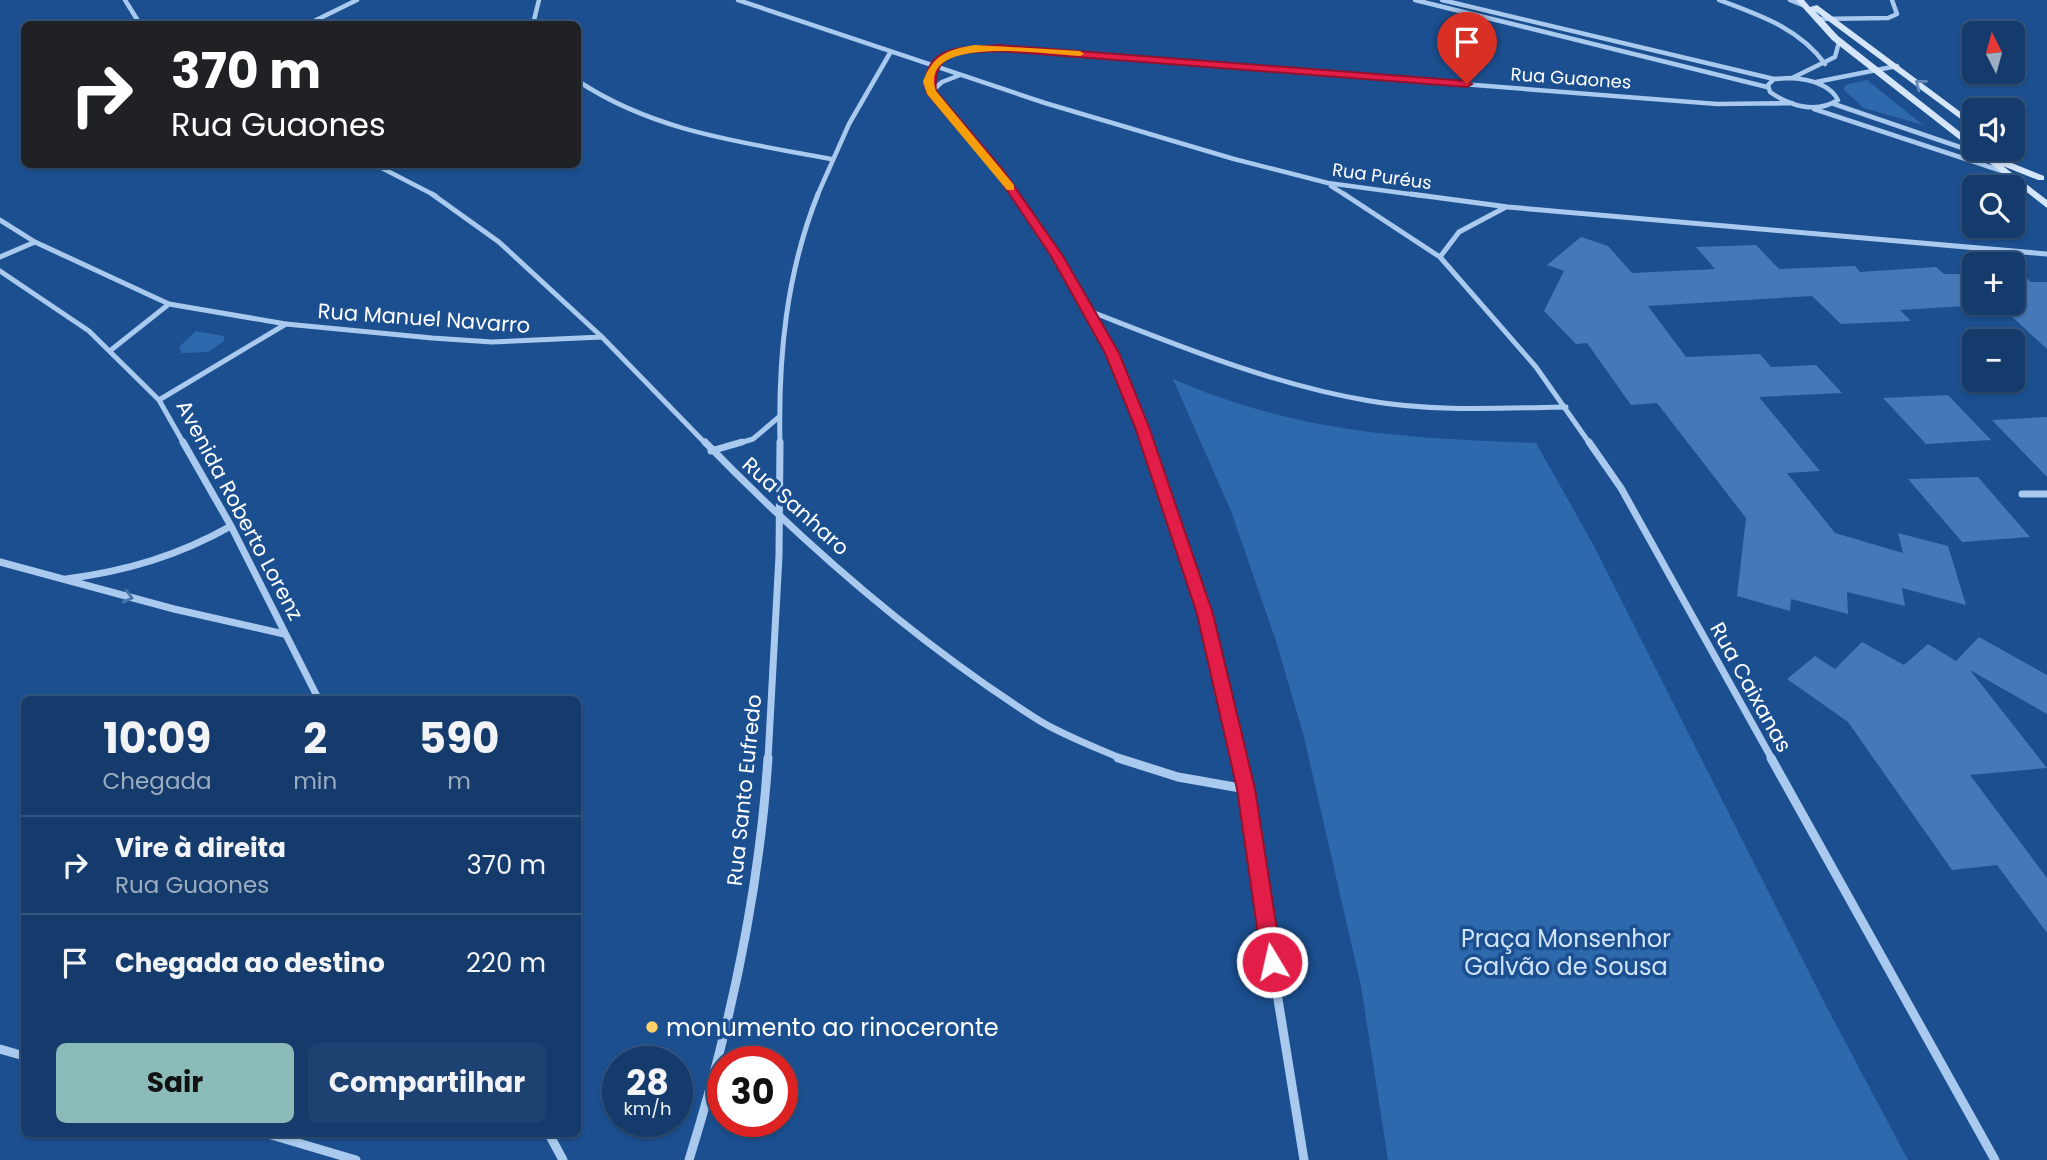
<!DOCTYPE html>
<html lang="pt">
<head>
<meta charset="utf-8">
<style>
	:root { --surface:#143b6b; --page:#1d4271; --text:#f1f3f6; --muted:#9dadc1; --line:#33557e; --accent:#8bbbb9 }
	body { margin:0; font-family:Poppins,sans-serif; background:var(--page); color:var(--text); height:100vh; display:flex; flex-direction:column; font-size:26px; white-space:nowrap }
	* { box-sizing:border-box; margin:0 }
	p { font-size:23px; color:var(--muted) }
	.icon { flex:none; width:38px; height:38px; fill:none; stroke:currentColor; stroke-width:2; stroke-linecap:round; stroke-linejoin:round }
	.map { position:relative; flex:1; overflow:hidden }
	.panel { position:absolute; left:21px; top:696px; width:560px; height:441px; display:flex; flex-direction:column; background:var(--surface); border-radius:10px; box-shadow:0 2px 5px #0004,0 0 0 2px var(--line) }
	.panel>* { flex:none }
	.banner { position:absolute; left:21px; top:21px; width:560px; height:147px; border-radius:10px; box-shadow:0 2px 5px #0004,0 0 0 2px var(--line); background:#202124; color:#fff; overflow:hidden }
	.needle { width:46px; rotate:354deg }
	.fabs { position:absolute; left:1962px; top:21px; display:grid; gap:14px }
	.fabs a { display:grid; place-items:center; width:63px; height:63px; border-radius:10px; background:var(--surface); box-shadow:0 2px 5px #0004,0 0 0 2px var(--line); font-size:35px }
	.speed { position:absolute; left:602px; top:1046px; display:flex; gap:14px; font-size:35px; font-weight:700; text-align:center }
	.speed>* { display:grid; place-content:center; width:91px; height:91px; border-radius:50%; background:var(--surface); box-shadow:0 2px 5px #0004,0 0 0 2px var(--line); line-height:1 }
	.speed small { font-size:18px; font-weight:400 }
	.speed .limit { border:10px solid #d22; background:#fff; color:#111 }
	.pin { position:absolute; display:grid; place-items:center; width:60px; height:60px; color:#fff; margin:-72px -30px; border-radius:50% 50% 50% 0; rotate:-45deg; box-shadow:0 0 7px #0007 }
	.pin .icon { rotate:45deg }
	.me { position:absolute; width:77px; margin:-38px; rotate:351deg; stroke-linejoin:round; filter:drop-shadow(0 0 5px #0008) }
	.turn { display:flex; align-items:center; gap:24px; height:147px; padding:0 35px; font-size:32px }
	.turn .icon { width:91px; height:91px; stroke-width:2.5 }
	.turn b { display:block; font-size:49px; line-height:60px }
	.eta { display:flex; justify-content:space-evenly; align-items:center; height:119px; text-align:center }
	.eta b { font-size:42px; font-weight:700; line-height:49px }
	.action { display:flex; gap:14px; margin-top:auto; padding:14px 35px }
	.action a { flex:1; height:80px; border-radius:10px; background:var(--accent); color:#111; font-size:28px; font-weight:700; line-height:80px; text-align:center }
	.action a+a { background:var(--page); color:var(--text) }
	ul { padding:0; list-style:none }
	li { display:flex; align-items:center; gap:21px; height:98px; padding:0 35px; border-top:2px solid var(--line) }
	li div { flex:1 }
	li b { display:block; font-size:26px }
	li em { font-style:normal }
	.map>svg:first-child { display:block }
</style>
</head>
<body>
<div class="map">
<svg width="2047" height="1160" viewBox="0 0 2047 1160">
	<rect width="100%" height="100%" fill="#1b4f8f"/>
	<path fill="#2e69ad" d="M1867 80 1923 125 1864 108 1844 90 1845 85Z
		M196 331 224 336V341L208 352 182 353 179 347Z
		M1173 379C1298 433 1402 438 1536 443L1594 546 1824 1002 1908 1160H1388L1361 986 1304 737 1276 641 1231 511Z"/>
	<path fill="#4478b7" d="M1581 237 1608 246 1632 273 1715 269 1696 247 1756 245 1779 269 1855 266 1860 272 1936 267 1944 274H1974V303H2012V273H2021L2031 282H2047V349L1998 304 1900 310 1911 321 1841 324 1812 296 1648 306 1686 357 1760 354 1771 367 1816 365 1842 393 1759 397 1820 471 1787 473 1835 533 1903 553 1898 533 1948 546 1966 605 1902 588 1905 606 1847 592 1848 614 1791 599 1790 611 1737 596 1746 518 1657 403 1631 405 1587 343 1576 344 1544 311 1564 271 1547 265Z
		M1948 395 1991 440 1926 444 1883 398Z
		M2047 417V477L1992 420Z
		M1978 477 2030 537 1962 542 1908 479Z
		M1979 637 2047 675V714L1970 670 2047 768 1970 775 2047 878V933L1997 865 1952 870 1848 722 1787 679 1815 656 1835 669 1862 642 1904 665 1928 644 1956 661Z"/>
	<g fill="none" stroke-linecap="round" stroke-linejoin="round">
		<path stroke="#a9c9ee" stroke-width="4.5" d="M125 0 140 24
			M738 0 1045 103 1234 159 1328 183 1424 196
			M1415 0 1767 87
			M1442 0 1774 79
			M1719 0C1759 15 1799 28 1825 64
			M1790 0 1805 6
			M1817 19 1888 18 1897 14 1892 0
			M308 24 357 0
			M533 24 539 0
			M960 75 942 82 931 92 1017 196
			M1794 77 1835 57 1839 42
			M1790 78C1808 79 1829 83 1838 100 1816 114 1790 106 1770 92L1768 85 1774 79Z
			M578 81C655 132 742 142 831 159
			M1816 82 1897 66
			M931 92 929 75C946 48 971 48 1000 48L1717 104 1792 103
			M1834 104 1980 154
			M1814 109 2002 171
			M374 164 436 196
			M1331 186 1347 196
			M817 196 849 124 890 53"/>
		<path stroke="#a9c9ee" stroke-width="5" d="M432 194 499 242 602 337 706 444
			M1016 194 1091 311 1112 353 1147 444
			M1344 194 1440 257 1536 367 1590 444
			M1411 194 1508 207 2047 254
			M0 220 35 242 169 304 286 324 432 338 492 342 602 337
			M0 257 35 242
			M1440 257 1459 232 1506 207
			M0 271 89 331 159 400 184 444
			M1092 312C1182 347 1274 385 1370 401 1434 412 1501 408 1566 407
			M111 350 169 304
			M159 400 286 324
			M736 444 753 439 779 417
			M780 444C778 358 786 274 818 194"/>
		<path stroke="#a9c9ee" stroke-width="7" d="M183 442 231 526 319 700
			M705 442C806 546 917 643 1040 721 1065 736 1095 747 1122 759
			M1146 442 1174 514 1205 613 1239 759
			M1589 442 1621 488 1772 759
			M711 451 742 442
			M2022 494H2047
			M0 562 174 609 284 634
			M66 579C126 571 178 556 231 526
			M768 759 779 556 780 442"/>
		<path stroke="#a9c9ee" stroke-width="9" d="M1118 758 1178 777 1246 789
			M1239 758 1304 1160
			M1771 758 1995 1160
			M0 1049 24 1056
			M268 1134 356 1160
			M549 1134 563 1160
			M689 1160C730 1028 759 896 768 758"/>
		<path fill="#d6e6fa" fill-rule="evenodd" d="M1796 0H1804L1810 7 1817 5 1974 122V129L1815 11 1838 36 1974 143V149H1981L1987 153 2044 176V180H2038L2003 166 2047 200V208L1832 40Z"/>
	</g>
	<defs><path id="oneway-chevron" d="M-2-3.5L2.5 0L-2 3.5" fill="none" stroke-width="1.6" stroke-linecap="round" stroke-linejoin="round" transform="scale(1.75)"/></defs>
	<use stroke="#668bba" href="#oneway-chevron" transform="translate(1920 84) rotate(-142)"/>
	<use stroke="#4674ac" href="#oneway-chevron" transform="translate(128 597) rotate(14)"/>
	<path fill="#e11d48" stroke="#92132f" stroke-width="2" d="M1000 45 1467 81 1472 84 1467 87 1000 51C968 53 931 48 936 91L1003 170 1063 256 1119 353 1149 427 1213 614 1255 789 1282 962 1279 969 1272 972 1265 969 1262 962 1237 789 1197 614 1135 427 1105 353 1051 256 996 174 926 92C921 43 965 48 1000 45Z"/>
	<path fill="#f59e0b" d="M975 45 1080 51 1084 54 1080 56C1051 55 916 33 936 91L1014 185V190H1007L927 94 923 82C932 55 949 49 975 45Z"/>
	<circle fill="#ffd166" stroke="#1b4f8f" stroke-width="2.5" cx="652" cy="1027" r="7"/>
	<g text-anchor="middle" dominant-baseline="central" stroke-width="7" stroke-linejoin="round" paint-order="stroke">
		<g font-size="18" fill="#fff" stroke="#1b4f8f">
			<text transform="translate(1571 78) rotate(4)">Rua Guaones</text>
			<text transform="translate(1382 176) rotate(8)">Rua Puréus</text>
		</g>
		<g font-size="21" fill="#fff" stroke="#1b4f8f">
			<text transform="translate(424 318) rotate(4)">Rua Manuel Navarro</text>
			<text transform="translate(796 506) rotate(42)">Rua Sanharo</text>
			<text transform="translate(240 510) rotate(62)">Avenida Roberto Lorenz</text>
			<text transform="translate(1751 687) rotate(61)">Rua Caixanas</text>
			<text transform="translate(744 790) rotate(-84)">Rua Santo Eufredo</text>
		</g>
		<g font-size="24" fill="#cfe3fa" stroke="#1b4f8f">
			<text x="1566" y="938">Praça Monsenhor<tspan x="1566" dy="28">Galvão de Sousa</tspan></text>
		</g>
		<g font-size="24" fill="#fff" stroke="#1b4f8f" text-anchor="start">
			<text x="666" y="1027">monumento ao rinoceronte</text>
		</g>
	</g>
</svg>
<div class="fabs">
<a><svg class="needle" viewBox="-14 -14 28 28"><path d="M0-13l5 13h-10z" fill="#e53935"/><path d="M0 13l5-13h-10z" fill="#9dadc1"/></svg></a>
<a><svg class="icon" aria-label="sound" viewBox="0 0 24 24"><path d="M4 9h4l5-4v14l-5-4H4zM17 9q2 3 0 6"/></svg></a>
<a><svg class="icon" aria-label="search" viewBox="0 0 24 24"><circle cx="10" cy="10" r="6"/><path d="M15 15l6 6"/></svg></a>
<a>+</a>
<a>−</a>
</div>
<div class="speed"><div>28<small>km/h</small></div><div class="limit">30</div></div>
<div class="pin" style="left:1467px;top:84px;background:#d93025"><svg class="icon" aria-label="arrive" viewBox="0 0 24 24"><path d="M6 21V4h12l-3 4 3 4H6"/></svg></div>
<svg class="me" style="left:1272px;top:962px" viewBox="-20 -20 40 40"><circle r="17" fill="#e11d48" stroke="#fff" stroke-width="3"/><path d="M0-11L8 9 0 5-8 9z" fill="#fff"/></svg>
<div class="banner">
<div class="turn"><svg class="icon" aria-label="right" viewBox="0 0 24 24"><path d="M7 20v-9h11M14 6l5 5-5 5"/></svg><div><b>370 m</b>Rua Guaones</div></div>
</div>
<section class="panel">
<div class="eta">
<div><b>10:09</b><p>Chegada</p></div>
<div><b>2</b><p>min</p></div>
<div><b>590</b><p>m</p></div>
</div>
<ul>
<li><svg class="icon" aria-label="right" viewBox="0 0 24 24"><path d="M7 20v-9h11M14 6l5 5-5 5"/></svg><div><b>Vire à direita</b><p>Rua Guaones</p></div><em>370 m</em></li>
<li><svg class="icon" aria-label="arrive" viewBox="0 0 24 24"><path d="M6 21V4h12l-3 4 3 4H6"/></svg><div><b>Chegada ao destino</b></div><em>220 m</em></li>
</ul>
<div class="action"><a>Sair</a><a>Compartilhar</a></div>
</section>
</div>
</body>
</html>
